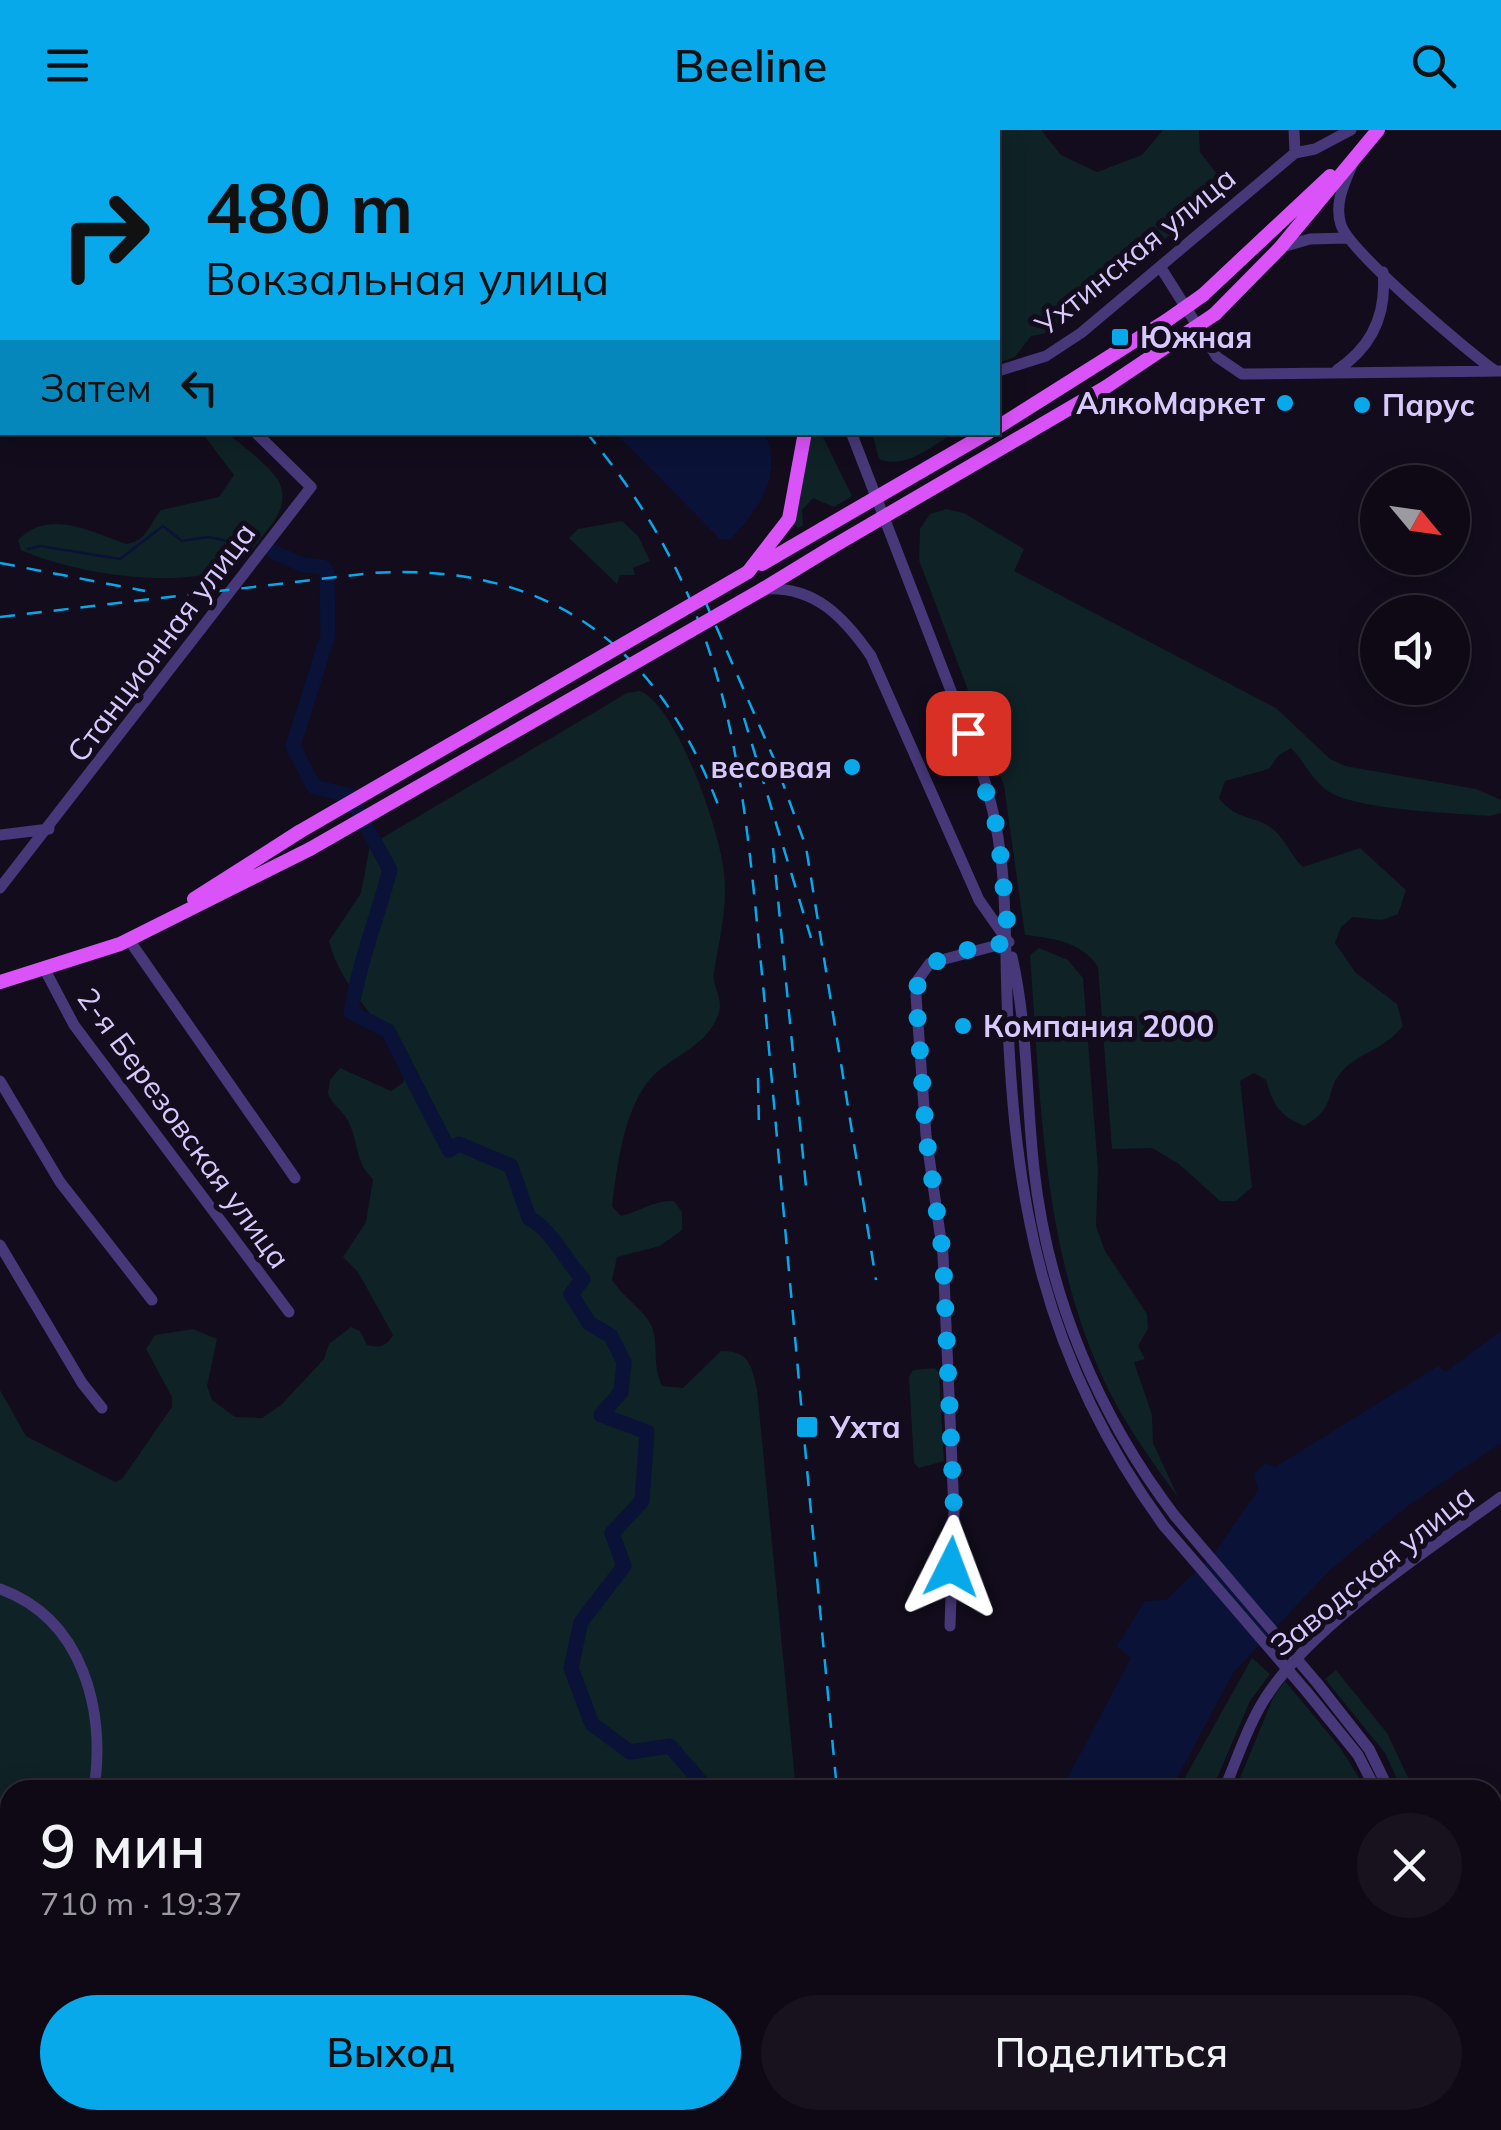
<!DOCTYPE html>
<html lang="ru">
<head>
<meta charset="utf-8">
<style>
	:root { --surface:#0e0915; --page:#17121e; --text:#f1f3f6; --muted:#9b9aa0; --line:#2e2a34; --accent:#08a9ea }
	body { margin:0; font-family:Mulish,sans-serif; background:var(--page); color:var(--text); height:100vh; display:flex; flex-direction:column; font-size:38px; white-space:nowrap }
	* { box-sizing:border-box; margin:0 }
	p { font-size:32px; color:var(--muted) }
	.icon { flex:none; width:55px; height:55px; fill:none; stroke:currentColor; stroke-width:2; stroke-linecap:round; stroke-linejoin:round }
	.map { position:relative; flex:1; overflow:hidden }
	.sheet { position:absolute; left:0px; top:1650px; width:1502px; height:350px; display:flex; flex-direction:column; background:var(--surface); border-radius:30px 30px 0 0; box-shadow:0 5px 25px #0003,0 0 0 2px var(--line) }
	.sheet>* { flex:none }
	.hud { position:absolute; left:0px; top:0px; width:1000px; height:305px; box-shadow:0 5px 25px #0003,0 0 0 2px var(--line); background:#08a9ea; color:#111; overflow:hidden }
	.needle { width:65px; rotate:119deg }
	.fabs { position:absolute; left:1360px; top:335px; display:grid; gap:20px }
	.fabs a { display:grid; place-items:center; width:110px; height:110px; border-radius:50%; background:var(--surface); box-shadow:0 5px 25px #0003,0 0 0 2px var(--line); font-size:50px }
	.pin { position:absolute; display:grid; place-items:center; width:85px; height:85px; color:#fff; margin:-42px; border-radius:20px; box-shadow:0 5px 15px #0006 }
	.me { position:absolute; width:110px; margin:-55px; rotate:3deg; stroke-linejoin:round; filter:drop-shadow(0 0 8px #0008) }
	.turn { display:flex; align-items:center; gap:35px; height:210px; padding:0 40px; font-size:45px }
	.turn .icon { width:130px; height:130px; stroke-width:2.5 }
	.turn b { display:block; font-size:70px; line-height:85px }
	.then { display:flex; align-items:center; height:95px; padding:0 40px; background:#0003; gap:20px; font-size:38px }
	.round { display:grid; place-items:center; flex:none; width:105px; height:105px; border-radius:52px; background:var(--page) }
	.overview { display:flex; align-items:center; justify-content:space-between; height:170px; padding:0 40px }
	h1 { font-size:60px; font-weight:600; line-height:75px }
	.button { display:flex; gap:20px; margin-top:auto; padding:20px 40px }
	.button a { flex:1; height:115px; border-radius:60px; background:var(--accent); color:#111; font-size:40px; font-weight:600; line-height:115px; text-align:center }
	.button a+a { background:var(--page); color:var(--text) }
	header { display:flex; justify-content:space-between; align-items:center; height:130px; padding:0 40px; background:var(--accent); color:#111; font-size:45px; font-weight:600 }
	.map>svg:first-child { display:block }
</style>
</head>
<body>
<header><svg class="icon" aria-label="menu" viewBox="0 0 24 24"><path d="M4 6h16M4 12h16M4 18h16"/></svg>Beeline<svg class="icon" aria-label="search" viewBox="0 0 24 24"><circle cx="10" cy="10" r="6"/><path d="M15 15l6 6"/></svg></header>
<div class="map">
<svg width="1501" height="2000" viewBox="0 0 1501 2000">
	<rect width="100%" height="100%" fill="#120c1c"/>
	<path fill="#0f2226" d="M939 0H1041L1061 25 1097 42 1142 25 1163 0H1199L1200 22 1224 53 1221 63 1052 202 1031 206 1015 227 998 233V2Z
		M202 303H228C243 317 267 333 278 350 288 368 280 385 268 399 259 410 250 425 237 433 188 463 70 443 21 420L18 410C50 378 90 402 127 414 149 409 148 395 161 380L219 367 234 345Z
		M808 303H821L852 366 834 377 813 368 802 380 803 395 798 398 792 393Z
		M872 303V302L954 303C931 316 906 340 879 329Z
		M946 379 964 383 1024 419 1014 441 1276 578 1330 629 1345 636 1476 659 1501 670V683L1490 686C1451 683 1365 680 1333 664 1314 655 1306 633 1291 618L1278 626 1269 639 1225 651 1219 668C1238 694 1261 683 1279 705 1288 715 1292 727 1303 737L1360 718 1406 760 1398 784 1382 790 1353 787 1341 797 1335 813 1356 843 1397 874 1403 896C1383 920 1363 921 1344 939 1323 960 1339 977 1304 996 1280 986 1273 975 1266 950L1254 943 1240 951 1252 1057 1236 1071H1220L1179 1034 1152 1018 1112 1019 1098 837C1082 812 1053 808 1025 805L1004 656 919 430 920 399 930 384Z
		M622 391 638 406 650 431 633 438 635 445H620L617 454 569 408 578 399Z
		M640 561C677 576 718 697 723 736 729 773 720 806 714 842 711 857 725 868 718 885 707 916 675 924 653 946 624 976 617 1037 612 1076L621 1086C641 1081 653 1070 674 1071L682 1082V1100L660 1116 617 1127 612 1150C622 1165 641 1178 650 1193 660 1210 651 1232 662 1256L683 1258 721 1221C749 1221 751 1234 757 1259L796 1660H10V1849L0 1848V1260L26 1306 115 1352 122 1349 172 1277V1267L146 1219 155 1205 193 1199 217 1209 207 1256 212 1270 235 1287 262 1288 281 1275 324 1229 329 1214 351 1197 360 1201 367 1215C380 1218 386 1217 393 1205L358 1142 343 1127 366 1092 373 1049C354 1032 359 1010 347 989 341 979 332 975 328 963L330 950 340 938 391 961 404 952C400 901 343 868 329 811L361 763 370 715 627 563Z
		M1039 818 1068 830 1083 848 1098 1040 1096 1096 1105 1121 1147 1184 1148 1199 1138 1216 1145 1229 1134 1232 1152 1285 1153 1313 1178 1367C1146 1324 1115 1280 1095 1230 1042 1103 1040 961 1030 825Z
		M935 1238 939 1243 944 1331 919 1338 914 1333 909 1247 913 1240Z
		M1252 1528 1270 1544 1250 1571 1212 1660H1178Z
		M1336 1540 1387 1603 1414 1660H1402L1385 1623 1325 1549Z
		M1285 1551 1339 1616 1367 1660H1235L1273 1568Z
		M10 1960V1990H626L629 1997 4 2000 3 1982Z
		M647 1990H829L830 2000H671L651 1996Z
		M1089 1990H1200V2000H1088Z"/>
	<path fill="#0a1237" d="M622 302 765 303C784 347 758 379 730 410L720 409 619 307Z
		M1501 1201V1313L1408 1376 1330 1440 1233 1543 1171 1660H1061L1131 1528 1117 1516 1145 1471 1166 1470 1213 1425 1258 1360 1254 1343 1266 1333 1275 1337 1438 1236 1445 1242Z
		M976 1990H1081L1079 2000H975Z"/>
	<g fill="none" stroke-linecap="round" stroke-linejoin="round">
		<path stroke="#0a1237" stroke-width="2.5" d="M28 419 40 416 120 429 163 396 182 411 208 407 252 416"/>
		<path stroke="#0a1237" stroke-width="15" d="M274 422 303 435 323 437 327 443 328 505 293 616 314 657 349 665 390 740C377 788 359 833 351 882L388 901 449 1020 459 1014 511 1036 529 1088C552 1100 565 1130 583 1149L571 1164 589 1193 611 1206 624 1232 621 1262 601 1285 647 1302 642 1371 612 1403 624 1436 581 1492 571 1538 592 1594 630 1622 670 1616 708 1660
			M796 1990 798 2000"/>
		<path stroke="#47387a" stroke-width="11" d="M1294 0 1295 23
			M1352 35C1344 54 1334 74 1341 95 1350 122 1466 220 1494 240
			M1282 117 1310 109 1347 108
			M1161 138 1217 227 1242 244 1501 241
			M0 162H2
			M1337 240C1372 217 1387 184 1383 142
			M998 241 1046 226 1081 203 1295 23 1315 19 1351 0
			M851 302 980 636C1009 721 1004 782 1007 868 1013 1071 1043 1230 1164 1396
			M763 459C814 455 844 487 871 526L979 770 1007 810
			M0 705 49 699
			M0 758 311 357 255 302
			M129 810 295 1048
			M1012 827C1028 897 1026 968 1034 1039 1048 1166 1098 1285 1175 1386
			M45 840 74 895 289 1182
			M0 951 60 1052 152 1170
			M0 1115 82 1253 102 1278
			M0 1459C83 1489 106 1580 94 1660
			M950 1496 954 1381 943 1125 926 1005 916 866 917 851 930 833 1009 812
			M1318 1554 1369 1619 1389 1660
			M1307 1562 1358 1625 1376 1660
			M1224 1660C1238 1627 1249 1591 1270 1561 1319 1490 1430 1419 1501 1367
			M0 1947 10 1919
			M1212 1990 1213 2000"/>
		<path stroke="#da53f9" stroke-width="14" d="M1203 165 1330 46
			M1215 184 1280 118 1378 0
			M998 297 1166 191
			M762 434 822 399
			M748 442 789 389 805 302
			M763 459 832 417
			M194 769 299 702
			M0 852 120 814 310 719"/>
		<path stroke="#08a9ea" stroke-width="2.5" stroke-dasharray="15 12" stroke-linecap="butt" d="M185 2 192 0
			M527 2 531 0
			M0 50H2
			M0 86H2
			M586 302C716 459 738 598 757 793 766 884 774 974 782 1064 800 1263 818 1461 837 1660
			M0 433 145 461
			M705 471 774 629 806 717 876 1150
			M0 487 371 443C550 432 659 516 720 680
			M744 588 811 808
			M773 718 806 1057
			M758 948 759 999
			M859 1990 860 2000"/>
		<path stroke="#47387a" stroke-width="11" d="M1175 1386 1318 1554
			M1164 1396 1307 1562"/>
		<path stroke="#da53f9" stroke-width="14" d="M1166 191 1203 165
			M822 399 989 302
			M832 417 1106 257 1215 184
			M299 702 748 442
			M310 719 763 459"/>
	</g>
	<g fill="none" stroke-linecap="round" stroke-linejoin="round">
		<path stroke="#08a9ea" stroke-width="18" stroke-dasharray="0 32.4" d="M951 1437 954 1381 943 1125 926 1005 916 866C918 821 973 820 1009 812L998 701 968 603"/>
	</g>
	<g fill="#08a9ea" stroke="#120c1c" stroke-width="4">
		<rect x="1110" y="197" width="20" height="20" rx="5"/>
		<circle cx="1285" cy="273" r="10"/>
		<circle cx="1362" cy="275" r="10"/>
		<circle cx="852" cy="637" r="10"/>
		<circle cx="963" cy="896" r="10"/>
		<rect x="795" y="1285" width="24" height="24" rx="5"/>
	</g>
	<g text-anchor="middle" dominant-baseline="central" stroke-width="10" stroke-linejoin="round" paint-order="stroke">
		<g font-size="30" fill="#d8c9fd" stroke="#120c1c">
			<text transform="translate(1135 121) rotate(-39)">Ухтинская улица</text>
			<text transform="translate(161 512) rotate(-53)">Станционная улица</text>
			<text transform="translate(184 998) rotate(54)">2-я Березовская улица</text>
			<text transform="translate(1372 1440) rotate(-39)">Заводская улица</text>
		</g>
		<g font-size="30" font-weight="bold" fill="#d8c9fd" stroke="#120c1c" text-anchor="start">
			<text x="1140" y="207">Южная</text>
			<text x="1265" y="273" text-anchor="end">АлкоМаркет</text>
			<text x="1382" y="275">Парус</text>
			<text x="832" y="637" text-anchor="end">весовая</text>
			<text x="983" y="896">Компания 2000</text>
			<text x="830" y="1297">Ухта</text>
		</g>
	</g>
</svg>
<div class="fabs">
<a><svg class="needle" viewBox="-14 -14 28 28"><path d="M0-13l5 13h-10z" fill="#e53935"/><path d="M0 13l5-13h-10z" fill="#9b9aa0"/></svg></a>
<a><svg class="icon" aria-label="sound" viewBox="0 0 24 24"><path d="M4 9h4l5-4v14l-5-4H4zM17 9q2 3 0 6"/></svg></a>
</div>
<div class="pin" style="left:968px;top:603px;background:#d93025"><svg class="icon" aria-label="arrive" viewBox="0 0 24 24"><path d="M6 21V4h12l-3 4 3 4H6"/></svg></div>
<svg class="me" style="left:951px;top:1437px" viewBox="-20 -20 40 40"><path d="M0-17L14 15 0 8-14 15z" fill="#08a9ea" stroke="#fff" stroke-width="4"/></svg>
<div class="hud">
<div class="turn"><svg class="icon" aria-label="right" viewBox="0 0 24 24"><path d="M7 20v-9h11M14 6l5 5-5 5"/></svg><div><b>480 m</b>Вокзальная улица</div></div>
<div class="then">Затем<svg class="icon" aria-label="left" viewBox="0 0 24 24"><path d="M17 20v-9H6M10 6l-5 5 5 5"/></svg></div>
</div>
<section class="sheet">
<div class="overview"><div><h1>9 мин</h1><p>710 m · 19:37</p></div><a class="round"><svg class="icon" aria-label="close" viewBox="0 0 24 24"><path d="M6 6l12 12M18 6L6 18"/></svg></a></div>
<div class="button"><a>Выход</a><a>Поделиться</a></div>
</section>
</div>
</body>
</html>
